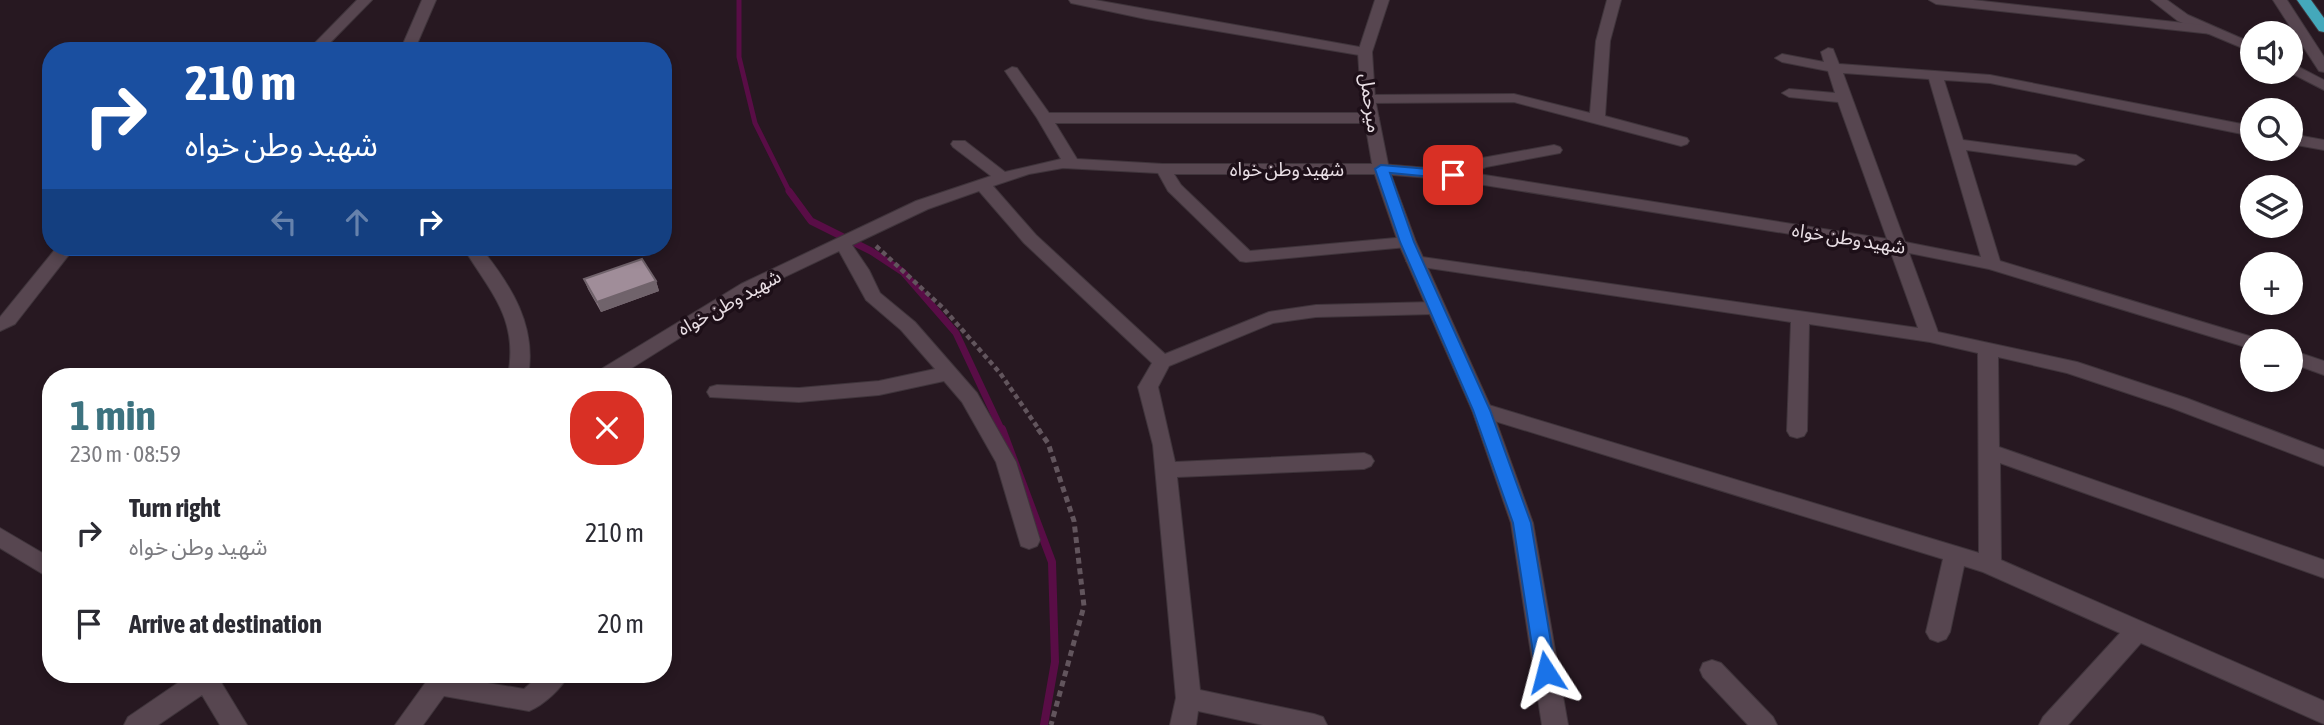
<!DOCTYPE html>
<html lang="en">
<head>
<meta charset="utf-8">
<style>
	:root { --surface:#fff; --page:#f2f2f3; --text:#2b2b33; --muted:#7c7c81; --accent:#3d7380 }
	body { margin:0; font-family:"Asap Condensed","Noto Sans Arabic",sans-serif; background:var(--page); color:var(--text); height:100vh; display:flex; flex-direction:column; font-size:26px; white-space:nowrap }
	* { box-sizing:border-box; margin:0 }
	p { font-size:23px; color:var(--muted) }
	.icon { flex:none; width:38px; height:38px; fill:none; stroke:currentColor; stroke-width:2; stroke-linecap:round; stroke-linejoin:round }
	.map { position:relative; flex:1; overflow:hidden }
	.details { position:absolute; left:42px; top:368px; width:630px; height:315px; display:flex; flex-direction:column; background:var(--surface); border-radius:28px; box-shadow:0 4px 10px #0003 }
	.details>* { flex:none }
	.guide { position:absolute; left:42px; top:42px; width:630px; height:214px; border-radius:28px; box-shadow:0 4px 10px #0003; background:#1a4fa0; color:#fff; overflow:hidden }
	.controls { position:absolute; left:2240px; top:21px; display:grid; gap:14px }
	.controls a { display:grid; place-items:center; width:63px; height:63px; border-radius:50%; background:var(--surface); box-shadow:0 4px 10px #0003; font-size:35px }
	.pin { position:absolute; display:grid; place-items:center; width:60px; height:60px; color:#fff; margin:-30px; border-radius:14px; box-shadow:0 4px 10px #0006 }
	.me { position:absolute; width:77px; margin:-38px; rotate:351deg; stroke-linejoin:round; filter:drop-shadow(0 0 5px #0008) }
	.turn { display:flex; align-items:center; gap:24px; height:147px; padding:0 28px; font-size:32px }
	.turn .icon { width:91px; height:91px; stroke-width:2.5 }
	.turn b { display:block; font-size:49px; line-height:60px }
	.lanes { display:flex; align-items:center; height:66px; padding:0 28px; background:#0003; justify-content:center; gap:35px; direction:ltr }
	.lanes .off { opacity:.35 }
	.round { display:grid; place-items:center; flex:none; width:74px; height:74px; border-radius:28px; background:var(--page) }
	.head { display:flex; align-items:center; justify-content:space-between; height:119px; padding:0 28px }
	h1 { font-size:42px; font-weight:700; line-height:52px; color:var(--accent) }
	ul { padding:0; list-style:none }
	li { display:flex; align-items:center; gap:21px; height:91px; padding:0 28px }
	li div { flex:1 }
	li b { display:block; font-size:26px }
	li em { font-style:normal }
	.map>svg:first-child { display:block }
</style>
</head>
<body>
<div class="map">
<svg width="2324" height="725" viewBox="0 0 2324 725">
	<rect width="100%" height="100%" fill="#271821"/>
	<g fill="none" stroke-linecap="round" stroke-linejoin="round">
		<path stroke="#590d46" stroke-width="5" d="M739 0V57L755 123 790 193"/>
		<path stroke="#590d46" stroke-width="7" d="M789 191 811 221 871 251 903 272 956 333 1002 431"/>
		<path stroke="#590d46" stroke-width="8" d="M1002 429 1052 562 1055 662 1044 725"/>
		<g stroke="#3f343b" stroke-width="2">
			<path id="minor" d="M357 0H372L322 51H307Z
				M422 0H436L414 51H400Z
				M1069 0H1095L1365 48 1372 52 1365 56 1146 19 1071 3Z
				M1607 0H1621L1610 41 1605 116 1687 138 1689 141 1687 144 1681 146 1514 102 1368 103 1361 99 1368 95 1514 94 1590 113 1596 41Z
				M2151 0H2167L2188 15 2252 43V52L2178 21Z
				M2273 0H2287L2324 57V72L2319 71Z
				M1828 48 1833 49 1839 64 1990 75 2252 126V136L1990 83 1944 80 1963 140 2076 155 2084 160 2076 165 1966 150 2000 261 2259 339 2260 341H2252V349L1989 269 1909 253 1938 332 2077 362 2186 398 2324 450V466L2172 408 2067 373 1998 357 1999 447 2324 560V578L2000 463 2001 560 2324 701V724L2141 643 2068 725H2039L2043 717 2120 633 1983 572 1964 566 1950 632 1946 639 1938 642 1930 639 1926 632 1943 559 1475 415 1472 410 1475 405 1482 403 1979 553 1978 353 1930 342 1809 324 1807 431 1804 436 1797 438 1790 436 1787 431 1791 322 1415 266 1406 261 1415 256 1918 328 1890 250 1453 180 1381 174H1174L1181 185 1250 251 1407 237 1416 242 1407 247 1246 262 1240 261 1168 191 1158 173 1063 168 1029 174 993 186 1036 235 1165 354 1269 312 1316 305 1434 302 1443 308 1434 314 1316 317 1273 323 1169 366 1158 387 1175 462 1364 453 1371 456 1374 461 1371 466 1364 469 1177 477 1200 690 1314 714 1323 717 1327 725H1263L1198 711 1196 725H1170L1176 698 1153 445 1138 387 1152 363 1024 243 979 191 928 209 852 245 869 270 880 293 915 322 977 393 1016 462 1040 540 1037 546 1029 549 1021 546 996 462 962 402 944 381 879 395 799 402 710 397 707 392 710 387 717 385 799 388 879 381 935 369 901 330 866 300 839 251 753 292 619 376H595L598 371 741 284 916 201 991 176 953 147 951 144 953 141H965L1005 172 1061 159 1037 118 1005 71 1012 67 1017 68 1049 113H1371L1379 118 1371 123H1055L1077 159 1163 164H1381L1452 170 1482 158 1554 145 1560 147 1562 150 1560 153 1486 167 1472 173 1887 239 1838 102 1789 97 1782 93 1789 89 1835 93 1828 71 1782 62 1775 58 1782 54 1824 62 1821 52ZM1843 73 1929 79 1981 257 1905 242Z
				M2291 63 2324 80V90L2289 72Z
				M2291 134 2324 140V150L2291 144Z
				M57 247H75L15 324 0 331V317Z
				M463 247H480C511 285 537 326 528 376H508C519 318 490 292 463 247Z
				M2291 350 2324 361V375L2291 363Z
				M0 528 51 558V579L0 548Z
				M1712 660 1721 663 1773 717 1777 725H1748L1703 677 1700 670 1703 663Z
				M191 674H216L247 725H220L202 695 158 725H124L128 717Z
				M427 674H451V677L524 689 541 674H569C562 688 544 705 529 711L444 696 423 725H395L426 682Z"/>
		</g>
		<g stroke="#3f343b" stroke-width="2">
			<path id="tertiary" d="M1375 0H1389L1372 52 1375 99 1389 169 1416 242 1492 410 1533 523 1568 725H1542L1511 523 1472 410 1398 242 1373 169 1361 99 1358 52Z
				M1929 0H1973L2212 26 2219 30 2212 34 1936 4Z"/>
		</g>
		<g stroke="#3f343b" stroke-width="2">
			<path id="trunk" d="M2297 0H2311L2324 18V32L2319 31Z"/>
		</g>
		<path stroke="#62555d" stroke-width="4.5" stroke-dasharray="5 3.5" stroke-linecap="butt" d="M876 246 943 308 1000 373 1040 431"/>
		<path stroke="#62555d" stroke-width="5" stroke-dasharray="6 4.5" stroke-linecap="butt" d="M1038 429 1048 443 1074 521 1084 606 1051 725"/>
		<use href="#minor" fill="#574650" fill-rule="evenodd"/>
		<use href="#tertiary" fill="#574650" fill-rule="evenodd"/>
		<use href="#trunk" fill="#44a8bb" fill-rule="evenodd"/>
	</g>
	<path fill="#8a7984" d="M584 279 656 281 659 291 601 312 588 289Z"/>
	<path fill="#70636b" d="M656 281 659 291 601 312 597 302Z"/>
	<path fill="#a08d99" stroke="#70636b" stroke-width="2" d="M642 259 656 281 597 302 584 279Z"/>
	<path fill="#1a73e8" stroke="#114b97" stroke-width="2" d="M1381 165 1453 171 1460 175 1453 179 1390 173 1414 242 1490 410 1531 523 1556 672 1553 678 1546 680 1539 678 1536 672 1513 523 1473 410 1400 242 1375 169Z"/>
	<g text-anchor="middle" dominant-baseline="central" stroke-width="7" stroke-linejoin="round" paint-order="stroke">
		<g font-size="19" fill="#e9dfe5" stroke="#1d0f18">
			<text transform="translate(1371 103) rotate(82)">میرحمل</text>
			<text x="1287" y="169">شهید وطن خواه</text>
			<text transform="translate(1849 238) rotate(9)">شهید وطن خواه</text>
			<text transform="translate(729 302) rotate(-29)">شهید وطن خواه</text>
		</g>
	</g>
</svg>
<div class="controls">
<a><svg class="icon" aria-label="sound" viewBox="0 0 24 24"><path d="M4 9h4l5-4v14l-5-4H4zM17 9q2 3 0 6"/></svg></a>
<a><svg class="icon" aria-label="search" viewBox="0 0 24 24"><circle cx="10" cy="10" r="6"/><path d="M15 15l6 6"/></svg></a>
<a><svg class="icon" aria-label="layers" viewBox="0 0 24 24"><path d="M12 4l9 5-9 5-9-5zM3 14l9 5 9-5"/></svg></a>
<a>+</a>
<a>−</a>
</div>
<div class="pin" style="left:1453px;top:175px;background:#d93025"><svg class="icon" aria-label="arrive" viewBox="0 0 24 24"><path d="M6 21V4h12l-3 4 3 4H6"/></svg></div>
<svg class="me" style="left:1546px;top:672px" viewBox="-20 -20 40 40"><path d="M0-17L14 15 0 8-14 15z" fill="#1a73e8" stroke="#fff" stroke-width="4"/></svg>
<div class="guide">
<div class="turn"><svg class="icon" aria-label="right" viewBox="0 0 24 24"><path d="M7 20v-9h11M14 6l5 5-5 5"/></svg><div><b>210 m</b>شهید وطن خواه</div></div>
<div class="lanes"><svg class="icon off" aria-label="left" viewBox="0 0 24 24"><path d="M17 20v-9H6M10 6l-5 5 5 5"/></svg><svg class="icon off" aria-label="ahead" viewBox="0 0 24 24"><path d="M12 20V5M6 11l6-6 6 6"/></svg><svg class="icon" aria-label="right" viewBox="0 0 24 24"><path d="M7 20v-9h11M14 6l5 5-5 5"/></svg></div>
</div>
<section class="details">
<div class="head"><div><h1>1 min</h1><p>230 m · 08:59</p></div><a class="round" style="background:#d93025;color:#fff"><svg class="icon" aria-label="close" viewBox="0 0 24 24"><path d="M6 6l12 12M18 6L6 18"/></svg></a></div>
<ul>
<li><svg class="icon" aria-label="right" viewBox="0 0 24 24"><path d="M7 20v-9h11M14 6l5 5-5 5"/></svg><div><b>Turn right</b><p>شهید وطن خواه</p></div><em>210 m</em></li>
<li><svg class="icon" aria-label="arrive" viewBox="0 0 24 24"><path d="M6 21V4h12l-3 4 3 4H6"/></svg><div><b>Arrive at destination</b></div><em>20 m</em></li>
</ul>
</section>
</div>
</body>
</html>
